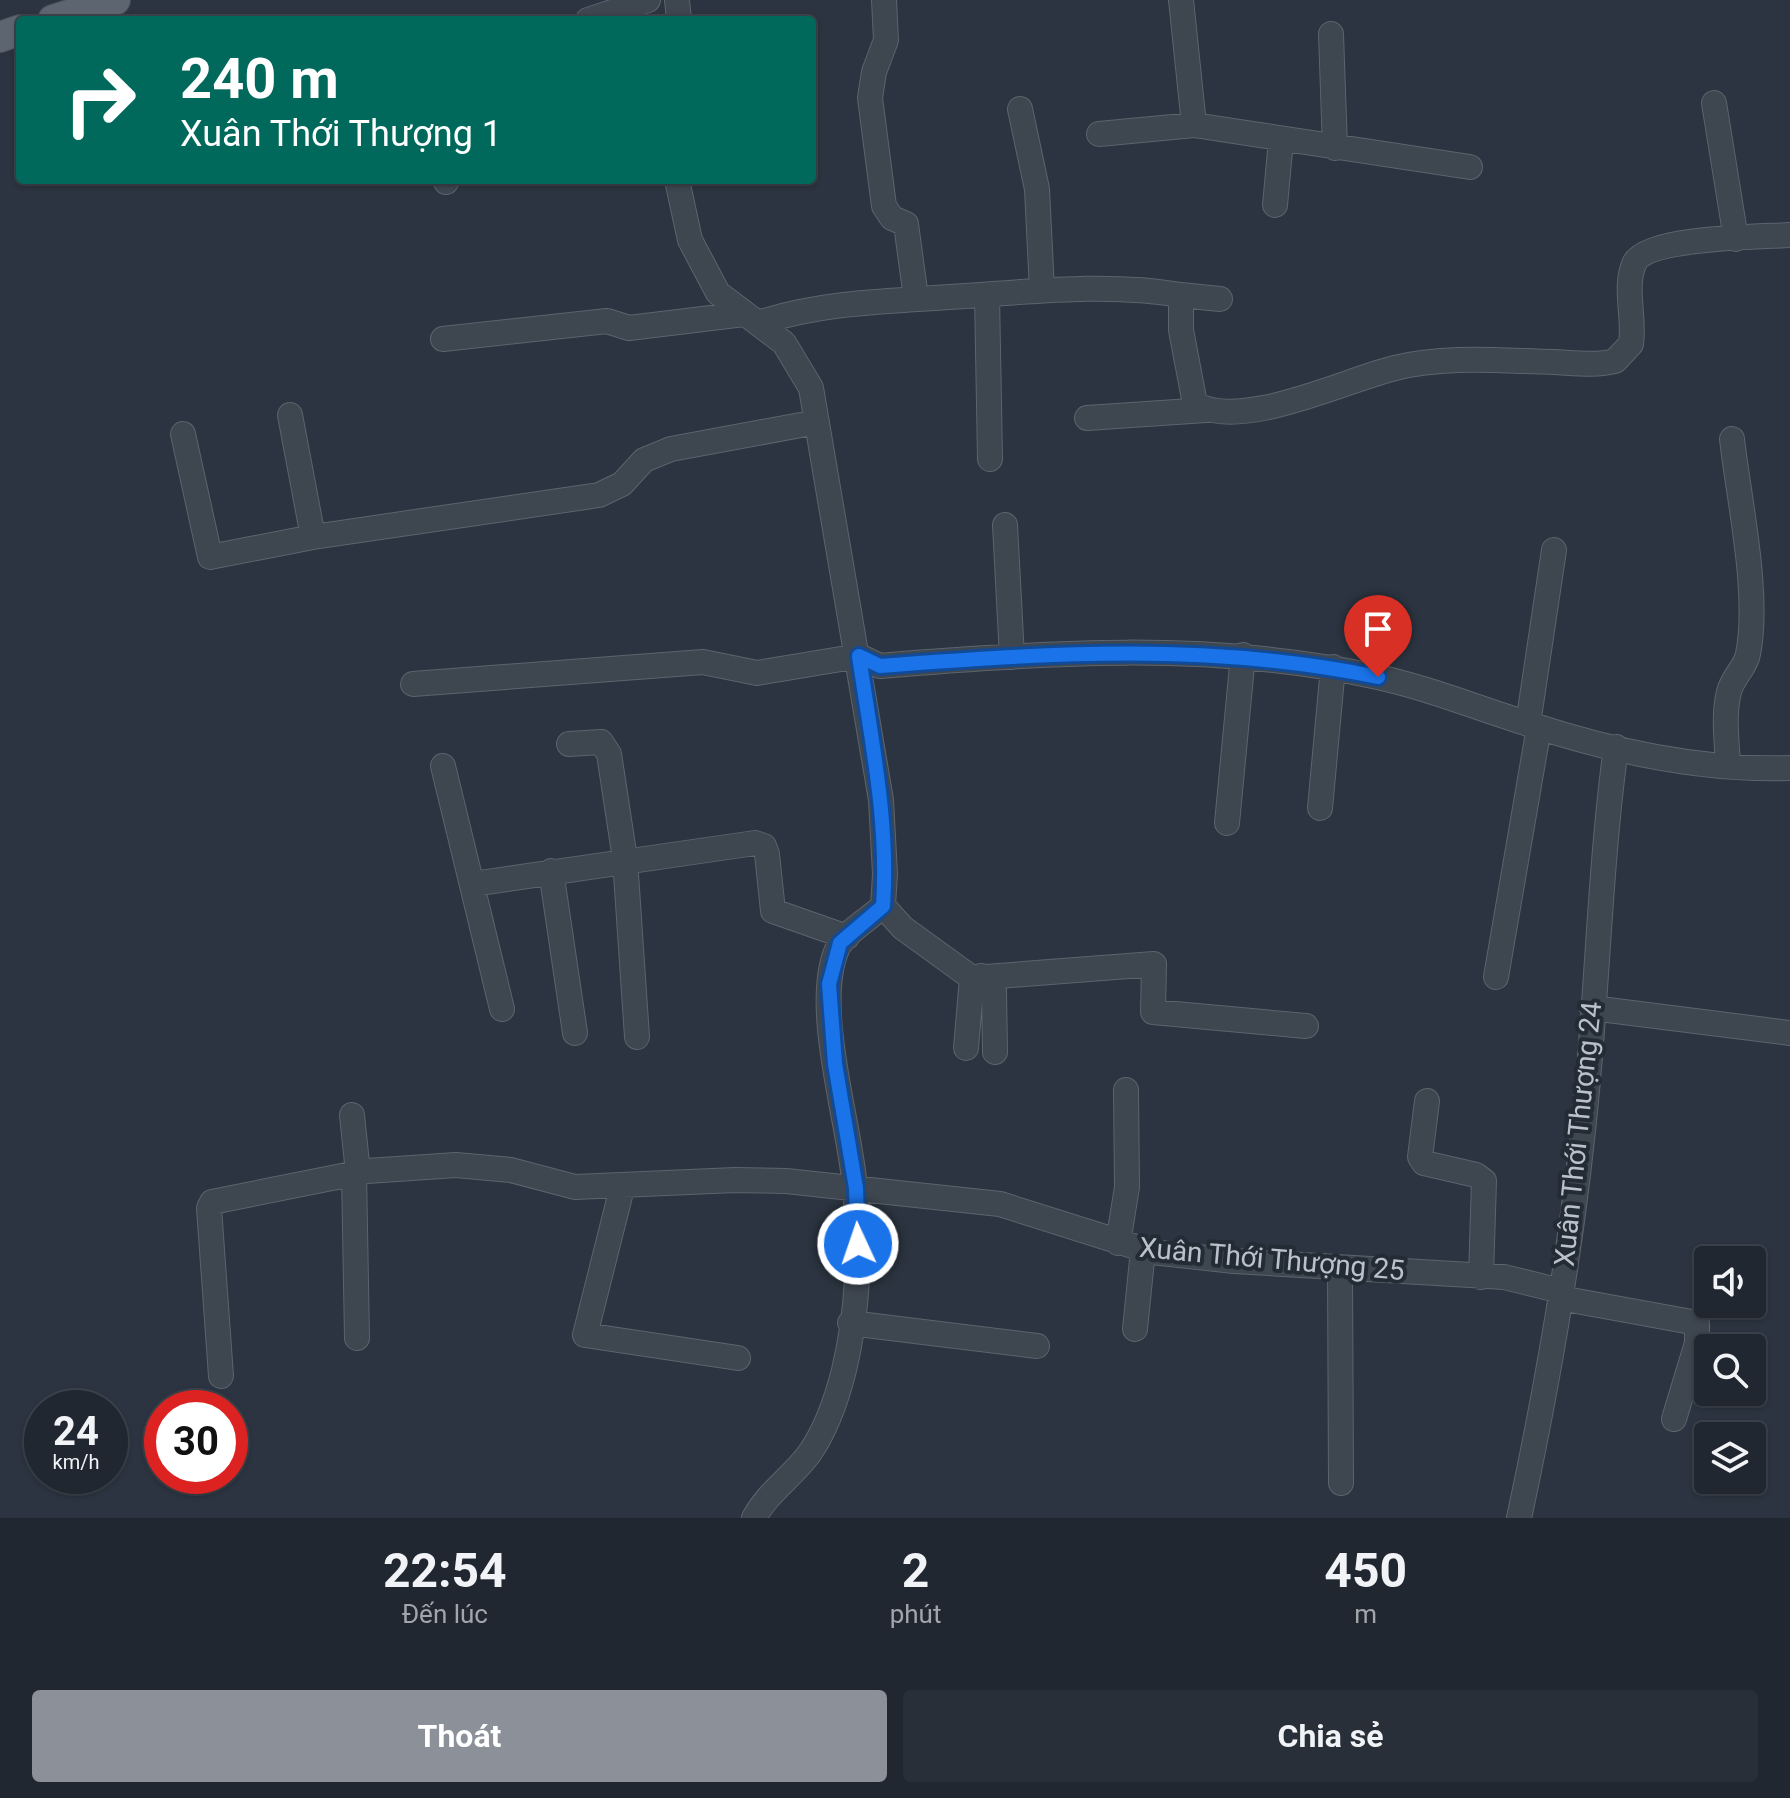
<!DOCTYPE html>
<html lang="vi">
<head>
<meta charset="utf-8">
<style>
	:root { --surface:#202730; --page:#282f38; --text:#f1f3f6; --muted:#a2a5ab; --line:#3d444c; --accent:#8c9099 }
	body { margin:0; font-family:Roboto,sans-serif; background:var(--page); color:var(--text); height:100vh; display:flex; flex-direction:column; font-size:30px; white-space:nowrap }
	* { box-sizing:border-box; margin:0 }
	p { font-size:26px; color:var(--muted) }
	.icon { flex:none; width:44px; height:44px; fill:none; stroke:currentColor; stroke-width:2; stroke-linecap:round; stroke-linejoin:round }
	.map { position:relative; height:1518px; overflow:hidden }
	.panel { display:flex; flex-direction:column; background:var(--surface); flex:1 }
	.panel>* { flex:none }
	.banner { position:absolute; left:16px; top:16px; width:800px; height:168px; border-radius:8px; box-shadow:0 2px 6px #0004,0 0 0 2px var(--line); background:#00695c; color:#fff; overflow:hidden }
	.tools { position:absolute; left:1694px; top:1246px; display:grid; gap:16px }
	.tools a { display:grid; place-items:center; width:72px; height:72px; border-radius:8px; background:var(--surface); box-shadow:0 2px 6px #0004,0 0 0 2px var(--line); font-size:40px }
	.speed { position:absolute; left:24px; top:1390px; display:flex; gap:16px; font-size:40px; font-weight:700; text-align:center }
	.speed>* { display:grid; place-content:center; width:104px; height:104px; border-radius:50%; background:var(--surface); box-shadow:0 2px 6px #0004,0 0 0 2px var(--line); line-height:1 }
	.speed small { font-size:20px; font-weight:400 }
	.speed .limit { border:12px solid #d22; background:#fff; color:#111 }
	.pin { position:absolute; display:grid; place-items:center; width:68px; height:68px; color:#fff; margin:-82px -34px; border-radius:50% 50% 50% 0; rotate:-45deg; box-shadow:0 0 8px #0007 }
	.pin .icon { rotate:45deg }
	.me { position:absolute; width:88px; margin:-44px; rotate:357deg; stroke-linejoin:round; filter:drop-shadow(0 0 6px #0008) }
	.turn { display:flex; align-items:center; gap:28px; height:168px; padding:0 32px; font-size:36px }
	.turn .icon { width:104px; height:104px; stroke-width:2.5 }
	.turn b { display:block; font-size:56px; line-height:68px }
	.eta { display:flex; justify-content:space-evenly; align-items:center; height:136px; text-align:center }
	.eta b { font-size:48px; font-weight:700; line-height:56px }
	.button { display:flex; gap:16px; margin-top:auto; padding:16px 32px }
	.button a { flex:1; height:92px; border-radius:8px; background:var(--accent); color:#fff; font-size:32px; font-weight:700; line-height:92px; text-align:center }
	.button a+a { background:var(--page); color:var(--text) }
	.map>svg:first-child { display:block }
</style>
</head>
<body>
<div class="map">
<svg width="1790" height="1518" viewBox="0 0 1790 1518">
	<rect width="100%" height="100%" fill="#2b3440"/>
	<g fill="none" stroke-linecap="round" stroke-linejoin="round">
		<g stroke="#5c646d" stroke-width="26">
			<path id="minor" d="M677 0 679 20
				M884 0 886 40 874 72 870 98 884 206 892 218 906 224 916 298
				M1181 0 1194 125 1470 167
				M588 20 648 0
				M1331 34 1335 148
				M1714 103 1736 239
				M1020 109 1037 189 1042 290
				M1099 134 1194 125
				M446 180V182
				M677 180 690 240 718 293 784 343 811 388 881 800 885 874 883 906C870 918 846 932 838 947 811 1005 850 1123 855 1188 861 1246 858 1312 844 1370 837 1398 826 1430 809 1454 792 1477 768 1492 754 1518
				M1275 205 1281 140
				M987 295 990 459
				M1181 295 1220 299
				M758 323C826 301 895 301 965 296 1037 291 1110 283 1181 295V330L1195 404C1242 431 1345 380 1395 368 1446 355 1503 361 1554 362 1574 363 1596 366 1615 361L1631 344C1635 318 1624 288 1634 264 1645 237 1761 237 1790 235
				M443 339 607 321 629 328 744 314
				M290 415 313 537
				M1087 418 1206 410
				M183 434 210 557 313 537 599 495 622 484 644 460 671 449 817 422
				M1005 525 1012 657
				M859 656 880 666C1045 652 1210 641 1373 676 1426 687 1477 708 1529 724 1611 751 1703 771 1790 768
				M413 684 703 662 757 673 859 656
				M1528 724 1554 550
				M569 744 601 742 609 754 625 859 637 1037
				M1728 765C1727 742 1723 715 1729 692 1732 678 1746 667 1748 654 1760 594 1739 501 1732 439
				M443 766 502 1009
				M1320 808 1333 667
				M1227 823 1243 655
				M551 871 575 1033
				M473 884 755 843 764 846 767 854 773 911 847 937
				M883 906 903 928 972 978 1154 964 1153 1012 1306 1026
				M981 976 994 990 995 1052
				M1496 977 1539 727
				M1592 1008 1790 1033
				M966 1048 972 978
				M1427 1101 1420 1157 1424 1163 1476 1175 1484 1181 1481 1277
				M352 1115 358 1173
				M354 1173 357 1338
				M622 1188 585 1335 738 1358
				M1118 1243 1127 1187 1126 1090
				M1340 1268 1341 1483
				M1560 1298 1697 1323V1343L1674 1419
				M850 1323 1037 1346
				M1135 1329 1143 1250
				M221 1376 209 1208 212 1202 367 1171 456 1165 511 1170 575 1187 735 1180 786 1181 1000 1204 1152 1252 1234 1261 1504 1277 1561 1291
				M1519 1518C1550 1374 1575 1227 1588 1080 1598 969 1601 858 1616 747"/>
		</g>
		<g stroke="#484f59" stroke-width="32">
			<path id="major" d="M53 20 115 0
				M0 37 20 30"/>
		</g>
		<use href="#minor" stroke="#3e4650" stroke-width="24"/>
		<use href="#major" stroke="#5d6570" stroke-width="30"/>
	</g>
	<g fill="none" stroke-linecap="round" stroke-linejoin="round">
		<g stroke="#114b97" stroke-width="20">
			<path id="route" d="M858 1244 856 1188 835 1064 829 984 840 943 883 906C889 822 871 739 859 656L880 666C1051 653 1208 642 1378 677"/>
		</g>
		<use href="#route" stroke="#1a73e8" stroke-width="14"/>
	</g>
	<g text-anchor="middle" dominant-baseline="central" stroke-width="8" stroke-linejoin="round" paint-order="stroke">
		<g font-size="28" fill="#bbc1ca" stroke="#232b35">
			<text transform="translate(1578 1134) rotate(-84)">Xuân Thới Thượng 24</text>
			<text transform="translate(1272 1259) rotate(5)">Xuân Thới Thượng 25</text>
		</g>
	</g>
</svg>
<div class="tools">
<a><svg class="icon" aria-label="sound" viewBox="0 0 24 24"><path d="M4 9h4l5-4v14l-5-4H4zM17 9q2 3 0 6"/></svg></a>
<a><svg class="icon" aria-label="search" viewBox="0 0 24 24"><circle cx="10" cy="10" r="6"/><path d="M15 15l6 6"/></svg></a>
<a><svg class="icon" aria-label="layers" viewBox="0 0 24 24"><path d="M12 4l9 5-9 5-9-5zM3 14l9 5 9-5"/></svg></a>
</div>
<div class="speed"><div>24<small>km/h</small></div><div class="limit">30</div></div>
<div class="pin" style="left:1378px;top:677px;background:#d93025"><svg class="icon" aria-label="arrive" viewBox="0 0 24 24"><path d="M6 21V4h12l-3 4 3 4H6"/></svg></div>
<svg class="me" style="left:858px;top:1244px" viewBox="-20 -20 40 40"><circle r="17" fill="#1a73e8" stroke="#fff" stroke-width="3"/><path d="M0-11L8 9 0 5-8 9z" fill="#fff"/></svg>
<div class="banner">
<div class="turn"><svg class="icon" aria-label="right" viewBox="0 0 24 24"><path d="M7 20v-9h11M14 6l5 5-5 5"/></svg><div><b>240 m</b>Xuân Thới Thượng 1</div></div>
</div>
</div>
<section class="panel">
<div class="eta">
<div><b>22:54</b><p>Đến lúc</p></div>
<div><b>2</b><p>phút</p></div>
<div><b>450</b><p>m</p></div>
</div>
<div class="button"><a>Thoát</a><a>Chia sẻ</a></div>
</section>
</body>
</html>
